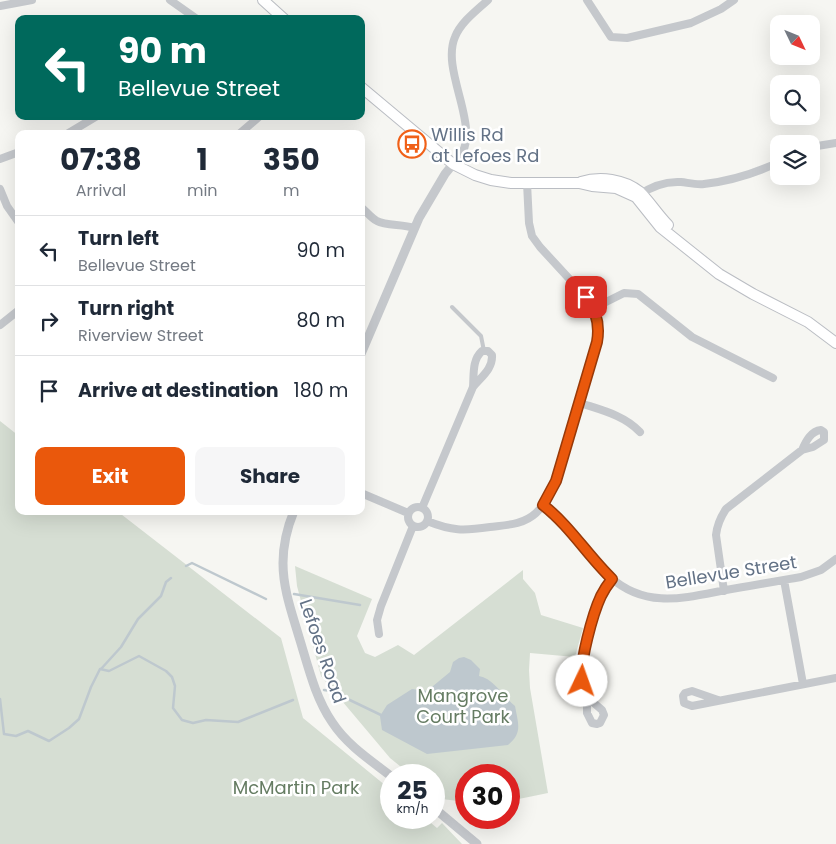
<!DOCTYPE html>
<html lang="en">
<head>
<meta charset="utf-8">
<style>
	:root { --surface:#fff; --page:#f6f6f7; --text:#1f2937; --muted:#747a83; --line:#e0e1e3; --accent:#ea580c }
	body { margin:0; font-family:Poppins,sans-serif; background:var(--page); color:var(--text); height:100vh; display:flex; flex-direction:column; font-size:19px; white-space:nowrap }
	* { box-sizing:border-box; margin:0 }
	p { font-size:16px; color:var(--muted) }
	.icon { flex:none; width:28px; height:28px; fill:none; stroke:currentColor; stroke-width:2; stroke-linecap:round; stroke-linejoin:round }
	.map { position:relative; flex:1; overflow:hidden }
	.panel { position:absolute; left:15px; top:130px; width:350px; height:385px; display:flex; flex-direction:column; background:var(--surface); border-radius:10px; box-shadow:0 5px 20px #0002 }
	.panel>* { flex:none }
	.guide { position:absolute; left:15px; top:15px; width:350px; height:105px; border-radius:10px; box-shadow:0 5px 20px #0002; background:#00695c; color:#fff; overflow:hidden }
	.needle { width:32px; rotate:133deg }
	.controls { position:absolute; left:770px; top:15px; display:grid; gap:10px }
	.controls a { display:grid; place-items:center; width:50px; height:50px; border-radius:10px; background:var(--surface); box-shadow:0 5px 20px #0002; font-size:25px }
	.speed { position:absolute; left:380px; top:764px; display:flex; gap:10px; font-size:25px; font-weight:700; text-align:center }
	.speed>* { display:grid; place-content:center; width:65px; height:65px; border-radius:50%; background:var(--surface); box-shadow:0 5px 20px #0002; line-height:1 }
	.speed small { font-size:12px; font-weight:400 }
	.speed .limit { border:8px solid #d22; background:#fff; color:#111 }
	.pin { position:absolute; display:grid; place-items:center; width:42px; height:42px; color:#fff; margin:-21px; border-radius:10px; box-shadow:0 2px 8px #0006 }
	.me { position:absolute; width:55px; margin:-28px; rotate:3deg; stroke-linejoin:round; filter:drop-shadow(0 0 4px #0008) }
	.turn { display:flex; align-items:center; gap:18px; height:105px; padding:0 20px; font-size:22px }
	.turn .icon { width:65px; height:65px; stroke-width:2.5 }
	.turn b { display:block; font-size:35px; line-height:42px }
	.eta { display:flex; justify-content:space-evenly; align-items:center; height:85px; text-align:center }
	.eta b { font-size:30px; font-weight:700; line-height:35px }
	.cta { display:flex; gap:10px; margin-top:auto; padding:10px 20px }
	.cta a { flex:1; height:58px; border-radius:10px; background:var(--accent); color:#fff; font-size:20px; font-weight:700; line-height:58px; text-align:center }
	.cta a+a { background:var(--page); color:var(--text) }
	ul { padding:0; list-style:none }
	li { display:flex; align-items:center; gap:15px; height:70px; padding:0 20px; border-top:1px solid var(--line) }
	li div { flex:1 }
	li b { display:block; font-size:19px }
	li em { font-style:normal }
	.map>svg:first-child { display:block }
</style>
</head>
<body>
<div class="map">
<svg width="836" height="844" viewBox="0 0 836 844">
	<rect width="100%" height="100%" fill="#f6f6f2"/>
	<path fill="#d6ded3" d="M0 421 19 436V511H117L281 638 303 718 391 790V818H425L437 828 442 823 462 844H0Z
		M295 566 372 599 357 636 365 653 375 657 398 645 414 655 523 570V579L535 593 541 615 583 628 575 657 530 653 529 670 530 688 548 793 509 801V775H466V802L442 799 434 793V775H411L390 758 321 676 297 586Z"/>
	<path fill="#bec8ce" d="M464 657 471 660 480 669 479 676C493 678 504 697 515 706 518 723 523 733 508 745L427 754 382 730 380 716 387 705 412 689 427 691 450 672 453 662 459 658Z"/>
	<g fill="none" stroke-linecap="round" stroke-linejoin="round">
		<path stroke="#bec8ce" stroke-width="2.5" d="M186 566 192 563 266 599
			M294 594 360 605
			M101 669 121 647 138 619 161 596 166 582 171 578
			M324 690 331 691 381 715
			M0 699 4 734 16 736 28 731 49 741 69 728 79 719 91 687 100 669 109 671 139 656 166 671 172 677 175 686 173 708 182 720 193 723 206 720 238 722 293 700"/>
		<g stroke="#babdc3" stroke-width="12">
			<path id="secondary" d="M263 0 284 19
				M361 87 453 164 475 175 491 180 511 183H579L592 186 616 188 636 197 660 227 719 274 753 294 808 322 836 343
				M581 182C600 176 624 179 640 192 650 202 658 215 668 225"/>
		</g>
		<path stroke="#c5c8cc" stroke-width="4" d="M452 307 481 336 484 351"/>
		<path stroke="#c5c8cc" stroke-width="8" d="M170 0 197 19
			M587 0 611 37 627 38 691 23 721 9 734 0
			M0 6 32 0
			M67 134 97 116
			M239 134 260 116
			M811 147 836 143
			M0 159 19 152
			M453 164C489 136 439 74 455 37 461 22 476 11 488 0
			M0 189 7 206 19 223
			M637 196C650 187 666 181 681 182 689 183 697 185 704 184 730 181 756 173 779 162
			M361 207C366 211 371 218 377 221 386 226 403 224 414 228
			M594 308 624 293 638 294 692 337 773 378
			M0 325 19 310
			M580 403C601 410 624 415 640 432
			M361 493 408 513
			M543 505C570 525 586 555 610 577 646 609 684 598 726 590 751 586 776 581 801 577L821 570 836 559
			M408 517a10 10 0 1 1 20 0a10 10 0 1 1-20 0Z
			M422 508 473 387C474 374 472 360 482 351H488L492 355C493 369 481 377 473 387
			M427 521C452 531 463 531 490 527 506 525 523 525 536 513 557 493 562 460 570 434 579 403 588 373 597 342V319L594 308 586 297 540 247 532 236 529 223 527 183
			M784 580 803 684
			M724 591 716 535C717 525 720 518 726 509L802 450 813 447 824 440V432L821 430C811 431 806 441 802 450
			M379 634 377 620 381 606 413 526
			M587 697 602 710 604 715 600 723 597 724 592 723 587 713V697L582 681 583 660 599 600 612 579
			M718 700 692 691 685 693 683 696 684 703 692 706 836 678"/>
		<path stroke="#c5c8cc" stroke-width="9" d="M361 354 419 218 445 174 453 164
			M294 511C287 528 283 545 283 563 283 589 292 613 299 637 308 666 315 697 332 722 347 745 370 760 391 776
			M434 808 477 844"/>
		<use href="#secondary" stroke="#fff" stroke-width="10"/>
	</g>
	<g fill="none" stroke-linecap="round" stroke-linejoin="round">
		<g stroke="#983908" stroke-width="12">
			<path id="route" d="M582 681C579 663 593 613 601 596 604 590 608 584 612 579 588 556 570 526 543 505L556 481 597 342C600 325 597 311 586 297"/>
		</g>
		<use href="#route" stroke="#ea580c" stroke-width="9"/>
	</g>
	<defs>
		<g id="bus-ring" transform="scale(1.4375)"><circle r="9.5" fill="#fff" stroke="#f06018" stroke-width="1.5"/><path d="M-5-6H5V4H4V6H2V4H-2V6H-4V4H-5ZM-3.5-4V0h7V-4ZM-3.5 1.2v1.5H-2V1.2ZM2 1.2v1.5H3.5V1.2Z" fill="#f06018"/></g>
	</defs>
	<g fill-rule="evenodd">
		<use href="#bus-ring" x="412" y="144"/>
	</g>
	<g text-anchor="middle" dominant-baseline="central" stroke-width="5" stroke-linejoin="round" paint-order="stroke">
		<g font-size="18" fill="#637286" stroke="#fff" text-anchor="start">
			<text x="431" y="134">Willis Rd<tspan x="431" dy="21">at Lefoes Rd</tspan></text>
		</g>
		<g font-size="18" fill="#637286" stroke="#fff">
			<text transform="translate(731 572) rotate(-9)">Bellevue Street</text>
			<text transform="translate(323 651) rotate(71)">Lefoes Road</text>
		</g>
		<g font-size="18" fill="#657c62" stroke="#fff">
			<text x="463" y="695">Mangrove<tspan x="463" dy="21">Court Park</tspan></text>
			<text x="296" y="787">McMartin Park</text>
		</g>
	</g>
</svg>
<div class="controls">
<a><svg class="needle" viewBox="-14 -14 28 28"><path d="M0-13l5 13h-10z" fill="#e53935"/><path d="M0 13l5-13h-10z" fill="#747a83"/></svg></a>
<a><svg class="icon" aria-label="search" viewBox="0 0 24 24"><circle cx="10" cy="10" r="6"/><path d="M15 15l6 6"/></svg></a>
<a><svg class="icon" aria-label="layers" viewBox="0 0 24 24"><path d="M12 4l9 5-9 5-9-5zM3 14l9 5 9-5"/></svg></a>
</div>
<div class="speed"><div>25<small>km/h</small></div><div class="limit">30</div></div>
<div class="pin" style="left:586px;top:297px;background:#d93025"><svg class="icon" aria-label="arrive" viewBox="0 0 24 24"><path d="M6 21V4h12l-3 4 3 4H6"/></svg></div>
<svg class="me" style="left:582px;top:681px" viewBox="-20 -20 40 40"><circle r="19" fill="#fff"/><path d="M0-13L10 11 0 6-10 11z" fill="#ea580c"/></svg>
<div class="guide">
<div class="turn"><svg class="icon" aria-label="left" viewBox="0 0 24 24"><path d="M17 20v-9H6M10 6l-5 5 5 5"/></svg><div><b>90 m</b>Bellevue Street</div></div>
</div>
<section class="panel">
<div class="eta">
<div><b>07:38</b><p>Arrival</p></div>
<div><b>1</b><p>min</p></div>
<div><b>350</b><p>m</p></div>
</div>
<ul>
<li><svg class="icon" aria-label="left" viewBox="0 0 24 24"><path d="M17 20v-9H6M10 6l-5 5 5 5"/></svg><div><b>Turn left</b><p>Bellevue Street</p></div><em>90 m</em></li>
<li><svg class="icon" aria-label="right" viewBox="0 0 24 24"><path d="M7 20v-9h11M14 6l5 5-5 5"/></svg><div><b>Turn right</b><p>Riverview Street</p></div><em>80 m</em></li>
<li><svg class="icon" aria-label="arrive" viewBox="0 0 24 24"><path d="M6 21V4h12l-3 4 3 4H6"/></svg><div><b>Arrive at destination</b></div><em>180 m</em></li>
</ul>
<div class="cta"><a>Exit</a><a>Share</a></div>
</section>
</div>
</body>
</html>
